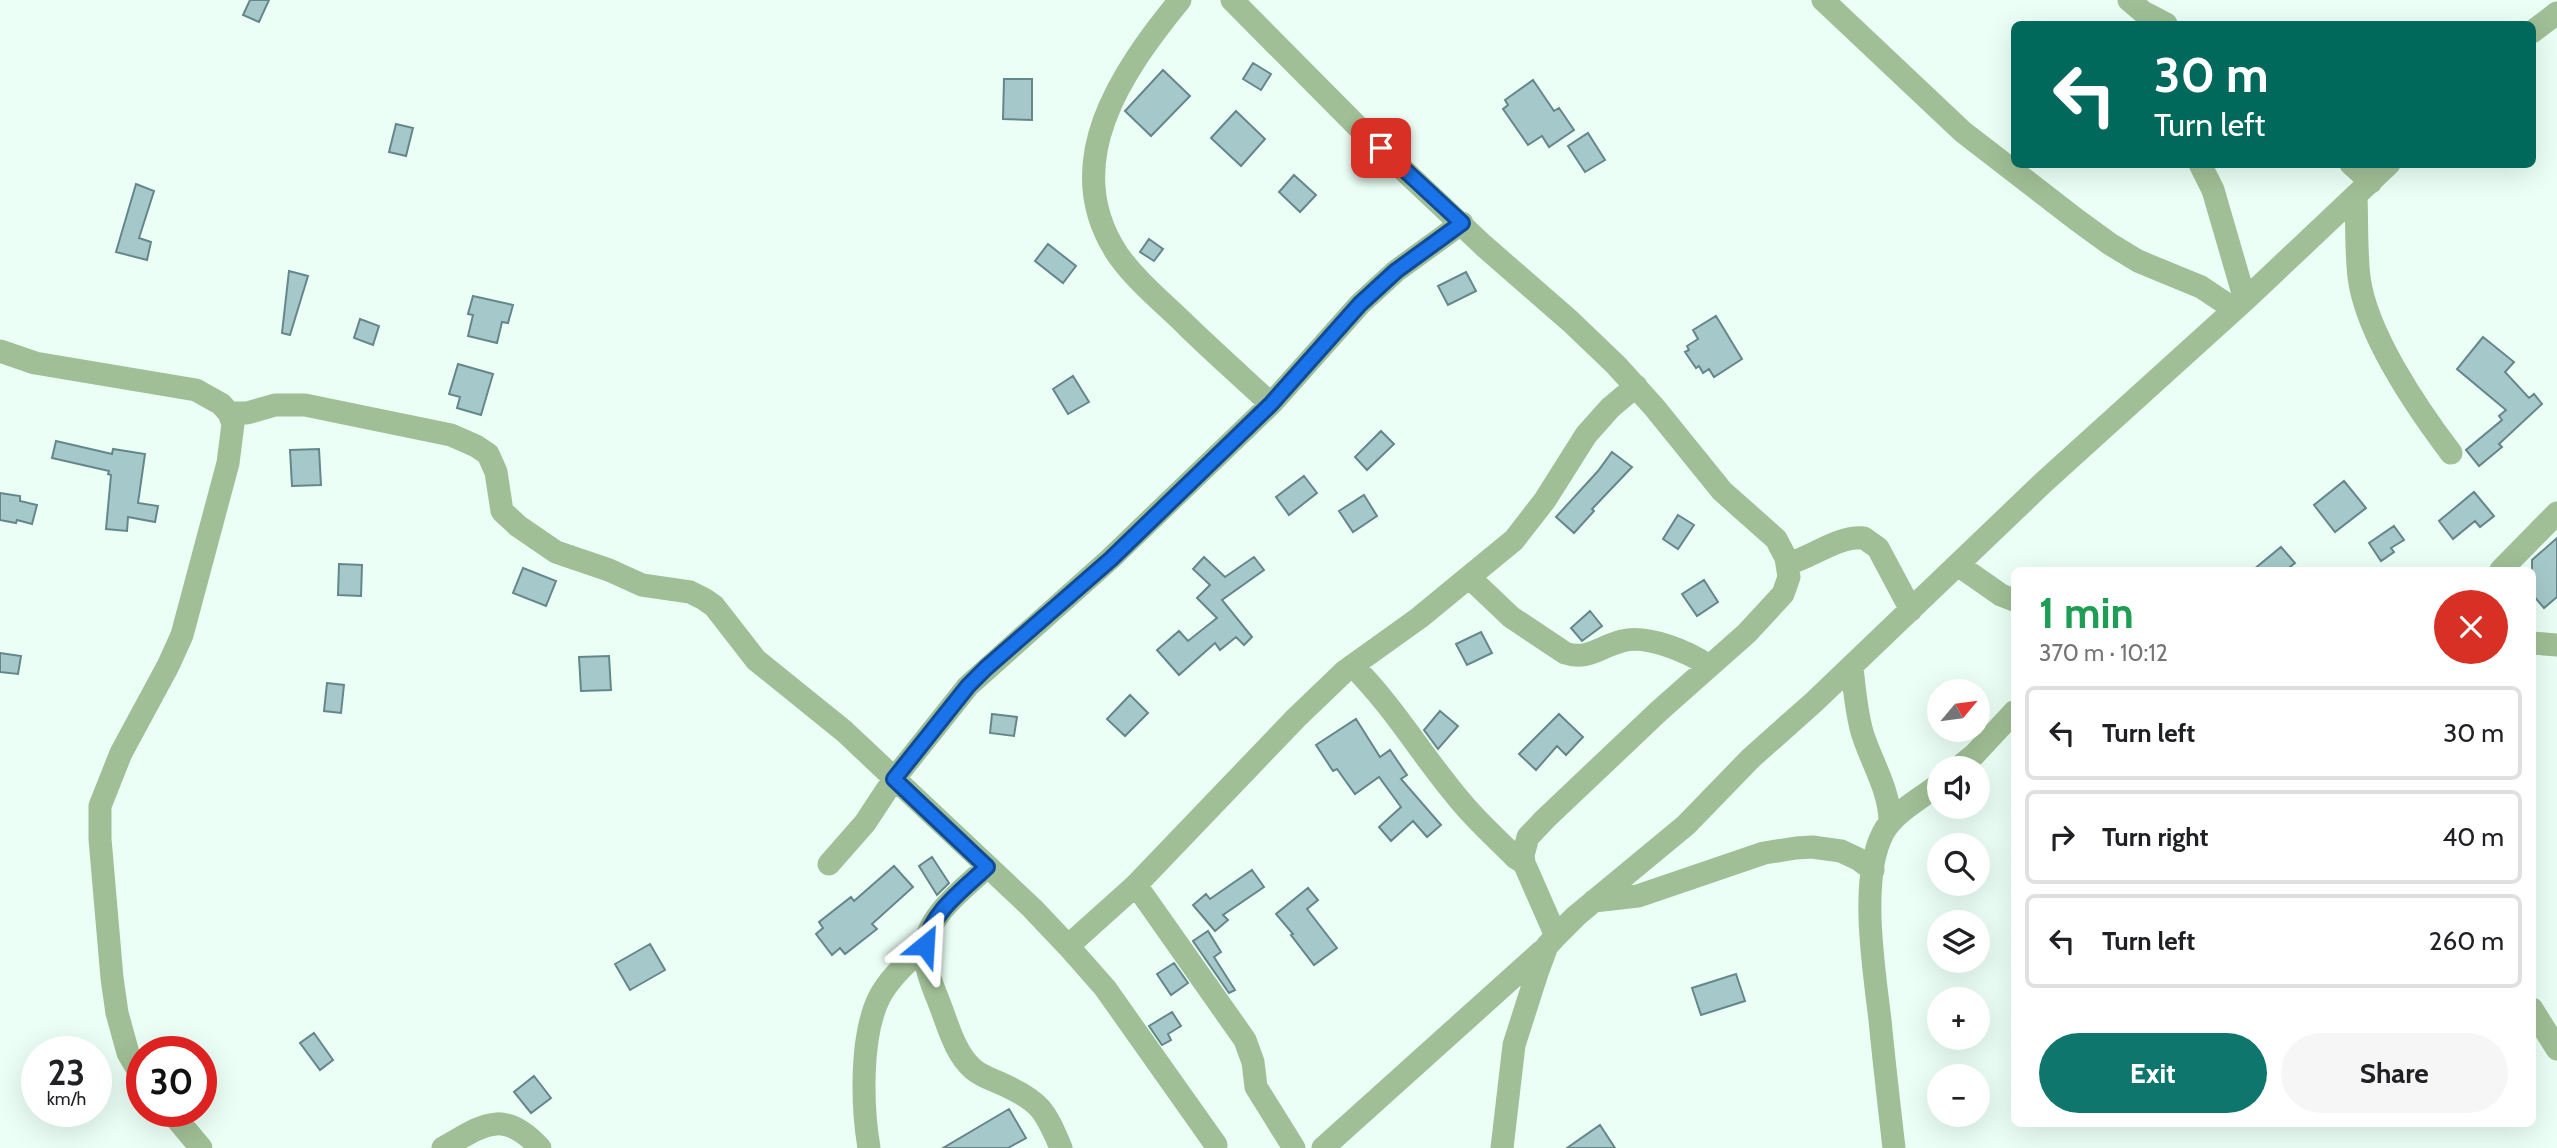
<!DOCTYPE html>
<html lang="en">
<head>
<meta charset="utf-8">
<style>
	:root { --surface:#fff; --page:#f6f6f6; --text:#202124; --muted:#757577; --line:#e0e0e0; --accent:#0f766e }
	body { margin:0; font-family:Cabin,sans-serif; background:var(--page); color:var(--text); height:100vh; display:flex; flex-direction:column; font-size:26px; white-space:nowrap }
	* { box-sizing:border-box; margin:0 }
	p { font-size:23px; color:var(--muted) }
	.icon { flex:none; width:38px; height:38px; fill:none; stroke:currentColor; stroke-width:2; stroke-linecap:round; stroke-linejoin:round }
	.map { position:relative; flex:1; overflow:hidden }
	.side { position:absolute; left:2011px; top:567px; width:525px; height:560px; display:flex; flex-direction:column; background:var(--surface); border-radius:10px; box-shadow:0 7px 28px #0002 }
	.side>* { flex:none }
	.hud { position:absolute; left:2011px; top:21px; width:525px; height:147px; border-radius:10px; box-shadow:0 7px 28px #0002; background:#00695c; color:#fff; overflow:hidden }
	.needle { width:46px; rotate:61deg }
	.controls { position:absolute; left:1927px; top:679px; display:grid; gap:14px }
	.controls a { display:grid; place-items:center; width:63px; height:63px; border-radius:50%; background:var(--surface); box-shadow:0 7px 28px #0002; font-size:35px }
	.speed { position:absolute; left:21px; top:1036px; display:flex; gap:14px; font-size:35px; font-weight:700; text-align:center }
	.speed>* { display:grid; place-content:center; width:91px; height:91px; border-radius:50%; background:var(--surface); box-shadow:0 7px 28px #0002; line-height:1 }
	.speed small { font-size:18px; font-weight:400 }
	.speed .limit { border:10px solid #d22; background:#fff; color:#111 }
	.pin { position:absolute; display:grid; place-items:center; width:60px; height:60px; color:#fff; margin:-30px; border-radius:14px; box-shadow:0 4px 10px #0006 }
	.me { position:absolute; width:77px; margin:-38px; rotate:27deg; stroke-linejoin:round; filter:drop-shadow(0 0 5px #0008) }
	.turn { display:flex; align-items:center; gap:24px; height:147px; padding:0 28px; font-size:32px }
	.turn .icon { width:91px; height:91px; stroke-width:2.5 }
	.turn b { display:block; font-size:49px; line-height:60px }
	.round { display:grid; place-items:center; flex:none; width:74px; height:74px; border-radius:37px; background:var(--page) }
	.summary { display:flex; align-items:center; justify-content:space-between; height:119px; padding:0 28px }
	h1 { font-size:42px; font-weight:800; line-height:52px; color:#1e9e55 }
	.button { display:flex; gap:14px; margin-top:auto; padding:14px 28px }
	.button a { flex:1; height:80px; border-radius:42px; background:var(--accent); color:#fff; font-size:28px; font-weight:800; line-height:80px; text-align:center }
	.button a+a { background:var(--page); color:var(--text) }
	ul { padding:0; list-style:none }
	li { display:flex; align-items:center; gap:21px; height:94px; margin:0 14px 10px; padding:0 14px; border:4px solid var(--line); border-radius:10px }
	li div { flex:1 }
	li b { display:block; font-size:26px }
	li em { font-style:normal }
	.map>svg:first-child { display:block }
</style>
</head>
<body>
<div class="map">
<svg width="2557" height="1148" viewBox="0 0 2557 1148">
	<rect width="100%" height="100%" fill="#ebfff6"/>
	<path fill="#a5c9ca" stroke="#658789" stroke-width="2" d="M250 0H269L259 22 243 15Z
		M1253 63 1271 74 1261 90 1243 79Z
		M1163 70 1190 96 1151 136 1125 111Z
		M1004 79H1032V120L1003 119Z
		M1533 80 1554 111 1559 108 1574 130 1549 147 1542 136 1528 145 1503 109 1508 105 1505 100Z
		M1236 111 1265 139 1241 166 1211 138Z
		M396 124 413 128 406 156 389 152Z
		M1588 133 1605 160 1585 172 1568 146Z
		M1294 175 1316 195 1300 212 1279 192Z
		M136 184 154 191 139 238 151 242 147 260 116 252Z
		M1149 239 1163 249 1154 261 1140 252Z
		M1048 244 1076 266 1063 283 1035 261Z
		M289 271 308 276 290 335 282 333Z
		M1466 272 1476 291 1448 305 1438 286Z
		M473 296 513 305 508 323 502 322 497 343 468 336 473 315 468 314Z
		M1716 316 1742 359 1714 377 1709 369 1703 373 1699 366 1696 368 1685 352 1689 350 1687 346 1698 339 1693 330Z
		M360 319 379 326 373 345 354 338Z
		M2483 337 2514 362 2505 372 2529 398 2534 394 2542 404 2499 444 2502 447 2479 466 2466 450 2502 420 2499 416 2506 410 2457 369Z
		M458 364 493 374 481 415 457 408 460 397 449 394Z
		M1073 376 1089 402 1068 414 1053 389Z
		M1381 431 1394 444 1367 470 1355 457Z
		M56 441 112 454 113 449 145 454 138 503 158 506 155 522 128 517 127 531 106 529 111 475 108 474 109 471 52 458Z
		M319 449 321 485 292 486 290 450Z
		M1612 452 1632 467 1592 509 1594 511 1574 533 1556 517 1598 471Z
		M1304 476 1317 493 1289 515 1276 497Z
		M2344 481 2366 508 2335 532 2314 505Z
		M2474 492 2494 516 2480 527 2475 521 2453 539 2439 521Z
		M0 493 20 496V501L37 505 32 524 17 520 16 523 0 520Z
		M1364 495 1377 516 1353 532 1339 511Z
		M1678 515 1694 525 1678 549 1663 539Z
		M2394 526 2404 540 2391 548 2394 552 2381 561 2369 543Z
		M2557 538V597L2544 608 2532 594V560Z
		M2281 547 2295 563 2286 570H2253Z
		M1204 557 1225 577 1254 557 1264 570 1222 600 1252 637 1244 645 1236 637 1220 650 1215 643 1179 675 1157 650 1179 631 1188 641 1217 618 1197 598 1210 585 1193 569Z
		M339 564 362 565 361 596 338 595Z
		M523 568 556 581 546 606 513 593Z
		M1704 580 1718 602 1697 616 1682 594Z
		M1590 611 1602 626 1582 641 1571 628Z
		M1481 632 1492 653 1467 665 1456 644Z
		M0 653 21 656 18 674 0 672Z
		M609 656 611 690 581 691 579 657Z
		M327 683 344 685 341 713 324 711Z
		M1130 695 1148 713 1125 736 1107 719Z
		M1440 711 1458 726 1438 749 1424 730Z
		M992 714 1017 717 1014 736 990 733Z
		M1559 714 1583 737 1566 755 1557 746 1536 770 1519 754Z
		M1356 719 1380 757 1390 750 1407 775 1401 779 1441 825 1427 837 1413 821 1391 841 1379 827 1401 807 1379 777 1355 794 1337 769 1333 771 1316 745Z
		M932 857 949 883 937 895 919 866Z
		M894 866 913 887 872 924 877 929 845 954 840 948 832 955 816 934 823 928 819 922 851 897 854 901Z
		M1252 870 1264 887 1223 915 1228 920 1215 931 1193 905 1206 894 1210 899Z
		M1308 888 1318 900 1307 909 1337 948 1314 965 1291 935 1293 934 1276 914Z
		M1208 931 1221 952 1214 957 1235 990 1229 993 1193 941Z
		M650 944 665 970 630 990 615 964Z
		M1174 963 1188 983 1171 995 1157 974Z
		M1736 974 1745 1001 1701 1015 1692 988Z
		M1172 1012 1181 1026 1168 1034 1171 1040 1162 1045 1149 1026Z
		M314 1033 333 1060 320 1070 300 1043Z
		M534 1076 551 1098 531 1113 514 1092Z
		M1009 1109 1026 1138 1008 1148H943Z
		M1600 1125 1615 1148H1567Z"/>
	<g fill="none" stroke-linecap="round" stroke-linejoin="round">
		<path stroke="#a0bf96" stroke-width="23" d="M1180 0C1122 71 1057 164 1118 255 1138 283 1165 304 1189 328 1216 354 1244 379 1271 404
			M1232 0 1362 131 1484 246 1570 321 1616 365 1654 407 1722 491 1776 539 1786 558 1789 577 1783 594 1747 633 1659 711 1545 819 1528 837 1523 855 1524 863 1556 936
			M1823 0 1963 132 2077 220 2110 244 2138 261 2201 287 2234 309
			M2129 0 2143 12 2166 24
			M2532 32 2557 13
			M2200 164 2213 190 2245 300
			M2351 164 2371 182
			M2356 196C2357 223 2356 251 2359 277 2366 333 2417 408 2451 453
			M0 351 35 363 196 390 221 404 229 413 233 424 228 463 182 635 168 666 121 753 100 806V839L112 978 117 1013 128 1053 142 1077
			M229 413H247L275 405H305L451 435 476 446 488 454 496 472 502 511 518 526 556 552 609 570 642 585 690 592 704 599 714 606 756 660 844 731 1032 908 1068 946 1105 988 1216 1145
			M1787 564C1813 557 1837 536 1864 538L1878 548 1911 610
			M1958 565 2001 595 2014 600
			M2501 570 2557 513
			M1470 578 1511 617 1565 653C1588 661 1601 646 1622 641 1647 634 1689 652 1709 666
			M2532 643 2557 645
			M1353 666C1395 708 1424 759 1463 804 1479 823 1498 840 1516 858L1524 863
			M1852 666C1854 688 1856 710 1862 732 1871 762 1890 790 1890 822
			M1958 768 1974 755 2014 712
			M829 864 865 823 894 779 968 686 1110 559 1271 404 1360 304 1396 271 1462 223
			M987 867C965 888 924 917 925 951 925 972 936 993 943 1013 950 1032 957 1055 973 1069 981 1076 993 1080 1002 1084 1040 1101 1045 1110 1061 1148
			M1136 885 1245 1040 1253 1062 1256 1087 1294 1148
			M1594 901 1638 896 1764 853 1796 848 1812 847 1841 851 1858 859 1873 870
			M1068 946 1136 885 1296 718 1345 671 1419 618 1514 540 1545 500 1586 435 1610 408 1636 386
			M2532 1009 2557 1049
			M170 1111 201 1148
			M443 1148C482 1126 503 1107 540 1148
			M869 1148C862 1106 860 1037 879 998 889 978 909 961 925 945
			M1323 1148 1542 951
			M1502 1148 1514 1045 1537 973 1547 946 1556 936 1576 916 1686 825 1751 758 1814 702 2045 481 2245 300 2389 164
			M1894 1148C1889 1105 1884 1062 1880 1020 1874 969 1859 879 1883 833 1894 812 1921 799 1939 784"/>
	</g>
	<g fill="none" stroke-linecap="round" stroke-linejoin="round">
		<g stroke="#114b97" stroke-width="18">
			<path id="route" d="M925 945C931 912 964 889 987 867L894 779 968 686 986 668 1111 559 1271 404 1360 304 1396 271 1462 223 1381 148"/>
		</g>
		<use href="#route" stroke="#1a73e8" stroke-width="12"/>
	</g>
</svg>
<div class="controls">
<a><svg class="needle" viewBox="-14 -14 28 28"><path d="M0-13l5 13h-10z" fill="#e53935"/><path d="M0 13l5-13h-10z" fill="#757577"/></svg></a>
<a><svg class="icon" aria-label="sound" viewBox="0 0 24 24"><path d="M4 9h4l5-4v14l-5-4H4zM17 9q2 3 0 6"/></svg></a>
<a><svg class="icon" aria-label="search" viewBox="0 0 24 24"><circle cx="10" cy="10" r="6"/><path d="M15 15l6 6"/></svg></a>
<a><svg class="icon" aria-label="layers" viewBox="0 0 24 24"><path d="M12 4l9 5-9 5-9-5zM3 14l9 5 9-5"/></svg></a>
<a>+</a>
<a>−</a>
</div>
<div class="speed"><div>23<small>km/h</small></div><div class="limit">30</div></div>
<div class="pin" style="left:1381px;top:148px;background:#d93025"><svg class="icon" aria-label="arrive" viewBox="0 0 24 24"><path d="M6 21V4h12l-3 4 3 4H6"/></svg></div>
<svg class="me" style="left:925px;top:945px" viewBox="-20 -20 40 40"><path d="M0-17L14 15 0 8-14 15z" fill="#1a73e8" stroke="#fff" stroke-width="4"/></svg>
<div class="hud">
<div class="turn"><svg class="icon" aria-label="left" viewBox="0 0 24 24"><path d="M17 20v-9H6M10 6l-5 5 5 5"/></svg><div><b>30 m</b>Turn left</div></div>
</div>
<section class="side">
<div class="summary"><div><h1>1 min</h1><p>370 m · 10:12</p></div><a class="round" style="background:#d93025;color:#fff"><svg class="icon" aria-label="close" viewBox="0 0 24 24"><path d="M6 6l12 12M18 6L6 18"/></svg></a></div>
<ul>
<li><svg class="icon" aria-label="left" viewBox="0 0 24 24"><path d="M17 20v-9H6M10 6l-5 5 5 5"/></svg><div><b>Turn left</b></div><em>30 m</em></li>
<li><svg class="icon" aria-label="right" viewBox="0 0 24 24"><path d="M7 20v-9h11M14 6l5 5-5 5"/></svg><div><b>Turn right</b></div><em>40 m</em></li>
<li><svg class="icon" aria-label="left" viewBox="0 0 24 24"><path d="M17 20v-9H6M10 6l-5 5 5 5"/></svg><div><b>Turn left</b></div><em>260 m</em></li>
</ul>
<div class="button"><a>Exit</a><a>Share</a></div>
</section>
</div>
</body>
</html>
